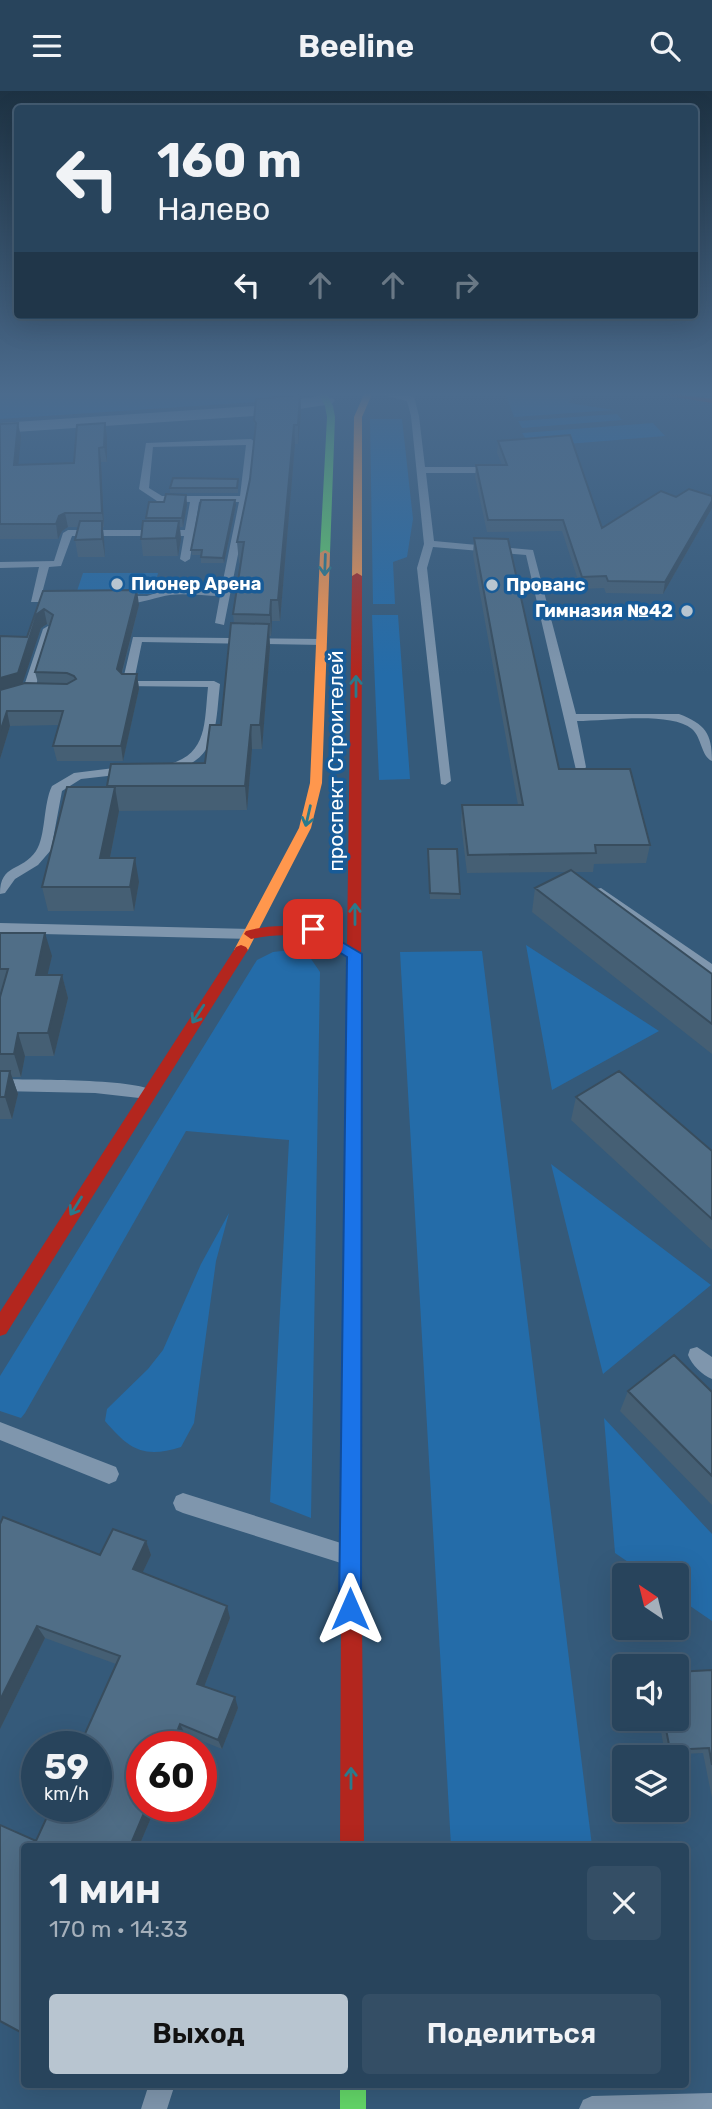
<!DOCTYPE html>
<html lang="ru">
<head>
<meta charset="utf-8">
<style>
	:root { --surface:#28445c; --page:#344e65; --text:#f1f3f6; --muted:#a5b0bb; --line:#445c72; --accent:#b8c5d0 }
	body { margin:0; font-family:Rubik,sans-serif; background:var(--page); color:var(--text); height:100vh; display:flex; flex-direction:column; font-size:26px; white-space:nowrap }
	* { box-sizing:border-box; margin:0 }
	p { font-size:23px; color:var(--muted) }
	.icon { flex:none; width:38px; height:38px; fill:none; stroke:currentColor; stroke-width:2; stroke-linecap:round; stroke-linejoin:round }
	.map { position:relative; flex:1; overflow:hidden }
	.details { position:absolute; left:21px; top:1752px; width:668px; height:245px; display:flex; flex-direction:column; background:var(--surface); border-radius:7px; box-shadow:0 7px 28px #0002,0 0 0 2px var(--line) }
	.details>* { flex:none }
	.hud { position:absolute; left:14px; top:14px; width:684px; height:214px; border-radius:7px; box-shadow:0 7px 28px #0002,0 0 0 2px var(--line); background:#28445c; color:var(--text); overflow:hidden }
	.needle { width:46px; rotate:325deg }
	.buttons { position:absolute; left:612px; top:1472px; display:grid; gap:14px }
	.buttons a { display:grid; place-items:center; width:77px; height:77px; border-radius:7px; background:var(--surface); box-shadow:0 7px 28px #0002,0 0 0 2px var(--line); font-size:35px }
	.speed { position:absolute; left:21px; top:1640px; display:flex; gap:14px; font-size:35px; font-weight:700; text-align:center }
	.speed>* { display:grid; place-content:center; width:91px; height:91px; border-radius:50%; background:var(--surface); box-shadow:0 7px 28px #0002,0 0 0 2px var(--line); line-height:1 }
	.speed small { font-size:18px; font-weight:400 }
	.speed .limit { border:10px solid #d22; background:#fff; color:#111 }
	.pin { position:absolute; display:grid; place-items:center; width:60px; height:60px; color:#fff; margin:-30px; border-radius:14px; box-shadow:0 4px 10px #0006 }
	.me { position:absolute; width:77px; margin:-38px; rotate:0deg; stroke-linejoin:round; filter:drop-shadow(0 0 5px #0008) }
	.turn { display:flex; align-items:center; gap:24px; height:147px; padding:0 28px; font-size:32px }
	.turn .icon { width:91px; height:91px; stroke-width:2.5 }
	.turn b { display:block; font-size:49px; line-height:60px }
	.lanes { display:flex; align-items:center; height:66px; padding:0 28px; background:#0003; justify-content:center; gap:35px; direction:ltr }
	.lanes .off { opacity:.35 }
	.round { display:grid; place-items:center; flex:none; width:74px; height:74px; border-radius:7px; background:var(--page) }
	.headline { display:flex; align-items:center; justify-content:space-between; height:119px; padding:0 28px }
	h1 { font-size:42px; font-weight:600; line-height:52px }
	.button { display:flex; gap:14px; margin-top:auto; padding:14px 28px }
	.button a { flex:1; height:80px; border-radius:7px; background:var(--accent); color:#111; font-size:28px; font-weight:600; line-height:80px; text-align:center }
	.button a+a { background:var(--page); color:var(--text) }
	header { display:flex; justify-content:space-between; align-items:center; height:91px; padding:0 28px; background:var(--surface); font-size:32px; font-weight:600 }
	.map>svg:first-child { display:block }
</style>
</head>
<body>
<header><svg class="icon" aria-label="menu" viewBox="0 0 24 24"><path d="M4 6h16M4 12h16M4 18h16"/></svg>Beeline<svg class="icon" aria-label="search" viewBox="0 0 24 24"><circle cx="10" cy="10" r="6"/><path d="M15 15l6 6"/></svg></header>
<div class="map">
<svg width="712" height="2018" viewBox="0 0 712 2018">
	<rect width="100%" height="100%" fill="#355a7a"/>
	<path fill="#246ca9" d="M0 301H295L299 308 0 328Z
		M505 301H573L569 312 614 319 514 326Z
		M617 323 622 329 522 337 518 330Z
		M370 328H402L413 428 407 466 393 471 395 513H373Z
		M653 332 665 345 531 356 522 342Z
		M83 482H158L153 503H76Z
		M372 524H398L410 688 379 689Z
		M526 854 659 940 552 999Z
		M290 859 309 865 320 881 311 1427 270 1411 289 1049 186 1040 25 1322 21 1327 0 1320V1285L257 869 273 861Z
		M482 860 592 1755H451L400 861Z
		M551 1073 711 1194 603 1283Z
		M229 1122 216 1170 194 1332 181 1356C143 1368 129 1358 105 1330L107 1318 148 1278 163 1259 201 1173Z
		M604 1327 712 1443V1530L677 1506V1484H647L615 1462Z"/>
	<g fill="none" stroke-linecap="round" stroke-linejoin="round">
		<path fill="#7f96ad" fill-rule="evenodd" d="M370 301H385L414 306 419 325 425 376H496L500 379 496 382H426L434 450 533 459 576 623H679C705 633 712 642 712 670 701 665 702 647 692 638 670 620 606 630 577 630L586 676 584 679H576L526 464 433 456 427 477 451 690 445 694 441 693 417 477 424 453 411 325 407 310Z
			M251 348 255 351 249 408 224 534 215 532 220 505C204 505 186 502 170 504 153 506 129 519 112 508L117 505H147L168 498 221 499 239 411H199L190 468 185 471 180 468 184 445H72L61 475 49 476 41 506H60L65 509 64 511H31L39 476 0 477V471L54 470 63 442 68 439H185L190 411 157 410 139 398 146 352ZM246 354 240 405H162L149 397 153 356Z
			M48 535 53 538 35 598 46 601 40 604 24 603 22 601 43 538Z
			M133 546 322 548 327 551 322 554 142 551 134 590H214L220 593C215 636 219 668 170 681L164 677 166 674C208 664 204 633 208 596L124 595 122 593Z
			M130 675 134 676V682L81 688 62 700 51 759 38 774 15 788 5 802 0 803C0 772 22 781 36 760 46 745 43 713 52 695L74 682Z
			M601 797 712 873V885L596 804 594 801 596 798Z
			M0 832 251 838 258 843 251 848 0 842Z
			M0 988C24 989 146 987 156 1002L148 1008 95 1002 0 1000Z
			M697 1256 712 1266V1288C702 1284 692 1274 688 1264L690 1258Z
			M0 1331 116 1376 119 1383 116 1390 109 1393 0 1349Z
			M183 1402 344 1453 351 1456 354 1463 351 1470 344 1473 183 1422 176 1419 173 1412 176 1405Z
			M149 1993H175L167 2018H141Z
			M712 2002V2018H579L583 2009 592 2005Z"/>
		<path fill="#7f96ad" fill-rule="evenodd" d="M326 304 335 309 332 313 254 325 0 342V332L254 315Z"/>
		<path fill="#63d668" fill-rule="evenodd" d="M317 301H325L333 315 335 326 330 462 325 465 320 462 327 326 325 315Z
			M340 1993H366V2018H340Z"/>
		<path fill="#ff974d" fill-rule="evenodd" d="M365 301H373L362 326V485L357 488 352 485 354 326Z
			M325 459 330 462 322 692 311 737 248 859 241 864 234 859 299 737 310 692 320 462Z
			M354 911 361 916 360 1301 358 1307 351 1310 344 1307 342 1301 347 916Z"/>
		<path fill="#b3261e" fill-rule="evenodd" d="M645 301H664L712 308V312Z
			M357 482 362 485 361 916 354 921 347 916V865C312 845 292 840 251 848L244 843 246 840C283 830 314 835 347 853L352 485Z
			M241 854 246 856 248 859 246 862 6 1243 0 1245V1221L236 856Z
			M351 1292 358 1295 360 1301 364 1755H340L342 1301 344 1295Z"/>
		<path stroke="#7f96ab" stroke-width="2" d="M703 301 712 302"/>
	</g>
	<path fill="#455f74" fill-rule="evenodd" d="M300 304 301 323 298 353H295L280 530H272L271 545H269L270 556 262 658H252L247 719 119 720 110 767 139 791 134 820H48L42 796 107 696 205 672 221 634 234 532 233 523 241 472H239L237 451 250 388 255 346 254 329Z
		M105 332 107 346V371H101L104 436H103L105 466H78L75 449 78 436H68L62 440 58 448H0V333L21 346 18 374 74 372Z
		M498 350 602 437 712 417 663 503 606 502 604 497 581 498 562 440 487 441 475 386 476 374H502L497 362Z
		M238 388V402H170V397Z
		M186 404 187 414 183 436H180L181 448 178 465H143L141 448 147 430 146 427Z
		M235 409 236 414 224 472H201V464H192L191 459Z
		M474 447 559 678 650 754 646 772 594 773 593 781H574L712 883V963L532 821 535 797 566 781 467 782 461 733 462 714H518L473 464Z
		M43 500 139 514 122 583H137L139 598 123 670H57L53 655 59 634 10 635 0 668V545L27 546ZM47 533 49 535 35 581 38 592 22 593 41 537Z
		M428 758 460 803V808H430Z
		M0 842 52 865 47 884H62L68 907 54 965H25L21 986H12L18 1003 12 1028H0V906L1 901H0Z
		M576 1006 712 1060V1159L571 1029Z
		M628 1300 712 1301V1414L620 1320Z
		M0 1433 100 1464 146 1450 151 1464 142 1482 230 1527 204 1596 238 1617 222 1658 185 1643 180 1656H142L156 1715 139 1755H24L36 1750 116 1573 45 1547 0 1638Z
		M712 1579V1707L703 1662 665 1664 659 1628H677Z"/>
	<path fill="#384d5e" d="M300 304 301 323 298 353V334Z
		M18 332 21 346 17 389 14 374Z
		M105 332 107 346V371L104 356Z
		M294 334 295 353 280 530 278 509Z
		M99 357 101 371 104 436 102 422Z
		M186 404 187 414 183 436 182 427Z
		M235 409 236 414 224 472 223 467Z
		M712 410V417L663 503 665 491Z
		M65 422 68 436 62 440 58 448 56 433 59 425Z
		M102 430 104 448 105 466 102 448Z
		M179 430 181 448 178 465 176 447Z
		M137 499 139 514 119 592 117 578Z
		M271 509 272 530 271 545 270 524Z
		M44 518 47 533 41 537 21 597 0 602V587L18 582 37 523Z
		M269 533 270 556 262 658 260 634Z
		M137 583 139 598 123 670 121 655Z
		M7 620 10 635 0 668V641Z
		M251 634 252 658 247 719 245 695Z
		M115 696 119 720 105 792 100 767Z
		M135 767 139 791 134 820 130 796Z
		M45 842 52 865 42 907 36 884Z
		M62 884 68 907 54 965 48 942Z
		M18 942 25 965 21 986 14 963Z
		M10 980 18 1003 12 1028 5 1006Z
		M146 1450 151 1464 138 1491 133 1478Z
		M227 1515 230 1527 201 1604 197 1593Z
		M37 1535 45 1547 0 1638V1609Z
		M235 1606 238 1617 222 1658 218 1649Z
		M180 1633 185 1643 180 1656H171Z
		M147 1715H156L139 1755H130Z"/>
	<path fill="#506e87" stroke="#384d5e" stroke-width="2" d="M300 304 298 334H294L278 509H271L270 524 233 523 244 451H237L250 388 256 332 254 329 256 308Z
		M18 332 14 374 74 372 77 334 105 332 104 356 99 357 102 422H65L59 425 56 433H0V333Z
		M570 344 602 437 661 400 676 406 689 398 712 405V410L665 491 608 490 606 485 582 486 563 429H488L476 374H507L498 350Z
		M173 387 238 388 237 397H170Z
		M166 403 186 404 182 427H146L149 411H164Z
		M201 409H235L223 467 201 466 202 459H191Z
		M80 430H102V448L75 449Z
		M143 430H179L176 447 141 448Z
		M474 447 508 448 559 678H630L650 754H595L596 762 468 764 462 714H523Z
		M137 499 117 578 122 583H137L121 655H53L63 620H7L0 641V599L25 592 67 593 76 588 74 585 67 582 35 581 53 524 44 518 37 523 18 582 0 587V545L27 546 43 500Z
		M231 532 269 533 260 634H251L245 695H107L111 673 205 672 210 634H221Z
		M67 696H115L100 767H135L130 796H42Z
		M428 758H457L460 803 430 802Z
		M571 779 712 883V933L535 797Z
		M0 842H45L36 884H62L48 942H18L14 963H0V906L8 878H0Z
		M0 980H10L5 1006H0Z
		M619 980 712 1060V1128L576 1006Z
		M674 1264 712 1301V1385L628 1300Z
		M3 1426 100 1464 113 1438 146 1450 133 1478 227 1515 197 1593 235 1606 218 1649 180 1633 171 1656H142V1715H147L130 1755H24V1943L0 1930V1734L36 1750 52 1715H96V1656H79L120 1565 37 1535 0 1609V1433Z
		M712 1579V1674L709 1657 670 1659 664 1628H677V1581Z"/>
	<defs><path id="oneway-shaft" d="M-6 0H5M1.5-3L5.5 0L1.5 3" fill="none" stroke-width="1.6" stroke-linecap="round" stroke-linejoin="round" transform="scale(1.75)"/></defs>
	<g stroke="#2b7a8b">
		<use href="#oneway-shaft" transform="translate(325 474) rotate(92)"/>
		<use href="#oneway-shaft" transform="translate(356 595) rotate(-90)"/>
		<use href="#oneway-shaft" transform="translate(308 725) rotate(103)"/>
		<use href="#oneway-shaft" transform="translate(355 823) rotate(-90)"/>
		<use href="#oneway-shaft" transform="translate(198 923) rotate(123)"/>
		<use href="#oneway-shaft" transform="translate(76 1115) rotate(122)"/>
		<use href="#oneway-shaft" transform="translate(351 1687) rotate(-90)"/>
	</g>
	<linearGradient id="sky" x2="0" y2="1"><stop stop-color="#1d3243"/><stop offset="0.52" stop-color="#4b6b8d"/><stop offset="1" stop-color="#4b6b8d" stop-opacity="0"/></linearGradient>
	<rect width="712" height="583" fill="url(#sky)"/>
	<path fill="#1a73e8" stroke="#114b97" stroke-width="2" d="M313 834 362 863 361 1518 358 1526 350 1529 342 1526 339 1518 347 866 308 842V835Z"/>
	<g fill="#b8c5d0" stroke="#185b97" stroke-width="2.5">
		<circle cx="117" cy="493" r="7"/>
		<circle cx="492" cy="494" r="7"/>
		<circle cx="687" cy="520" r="7"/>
	</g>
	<g text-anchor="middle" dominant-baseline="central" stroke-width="7" stroke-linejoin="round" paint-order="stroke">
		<g font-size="18" font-weight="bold" fill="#fff" stroke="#185b97" text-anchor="start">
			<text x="131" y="493">Пионер Арена</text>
			<text x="506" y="494">Прованс</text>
			<text x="673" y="520" text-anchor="end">Гимназия №42</text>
		</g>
		<g font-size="21" fill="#fff" stroke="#185b97">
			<text transform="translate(335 670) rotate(-90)">проспект Строителей</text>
		</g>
	</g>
</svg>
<div class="buttons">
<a><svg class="needle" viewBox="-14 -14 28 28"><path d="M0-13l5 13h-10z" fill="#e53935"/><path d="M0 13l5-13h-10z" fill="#a5b0bb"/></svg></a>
<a><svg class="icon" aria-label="sound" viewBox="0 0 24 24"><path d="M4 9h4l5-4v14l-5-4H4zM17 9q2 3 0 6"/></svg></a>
<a><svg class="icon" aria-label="layers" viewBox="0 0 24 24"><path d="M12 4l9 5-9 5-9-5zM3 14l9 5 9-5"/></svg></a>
</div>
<div class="speed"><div>59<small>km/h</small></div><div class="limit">60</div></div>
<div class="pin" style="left:313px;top:838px;background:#d93025"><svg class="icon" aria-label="arrive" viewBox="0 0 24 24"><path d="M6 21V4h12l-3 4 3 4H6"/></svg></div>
<svg class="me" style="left:350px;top:1518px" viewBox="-20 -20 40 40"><path d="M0-17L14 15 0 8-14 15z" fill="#1a73e8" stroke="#fff" stroke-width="4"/></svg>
<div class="hud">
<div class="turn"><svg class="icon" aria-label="left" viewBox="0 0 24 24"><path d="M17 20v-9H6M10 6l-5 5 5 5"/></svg><div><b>160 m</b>Налево</div></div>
<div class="lanes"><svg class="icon" aria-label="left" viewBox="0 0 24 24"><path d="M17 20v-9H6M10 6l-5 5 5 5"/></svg><svg class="icon off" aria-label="ahead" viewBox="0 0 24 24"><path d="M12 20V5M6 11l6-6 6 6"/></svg><svg class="icon off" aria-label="ahead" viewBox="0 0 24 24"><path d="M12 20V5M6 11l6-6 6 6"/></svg><svg class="icon off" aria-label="right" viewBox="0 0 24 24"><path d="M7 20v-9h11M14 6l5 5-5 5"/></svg></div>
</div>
<section class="details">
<div class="headline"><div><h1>1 мин</h1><p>170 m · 14:33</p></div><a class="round"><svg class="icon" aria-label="close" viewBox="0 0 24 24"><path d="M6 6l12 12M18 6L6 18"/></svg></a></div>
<div class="button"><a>Выход</a><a>Поделиться</a></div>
</section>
</div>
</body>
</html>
